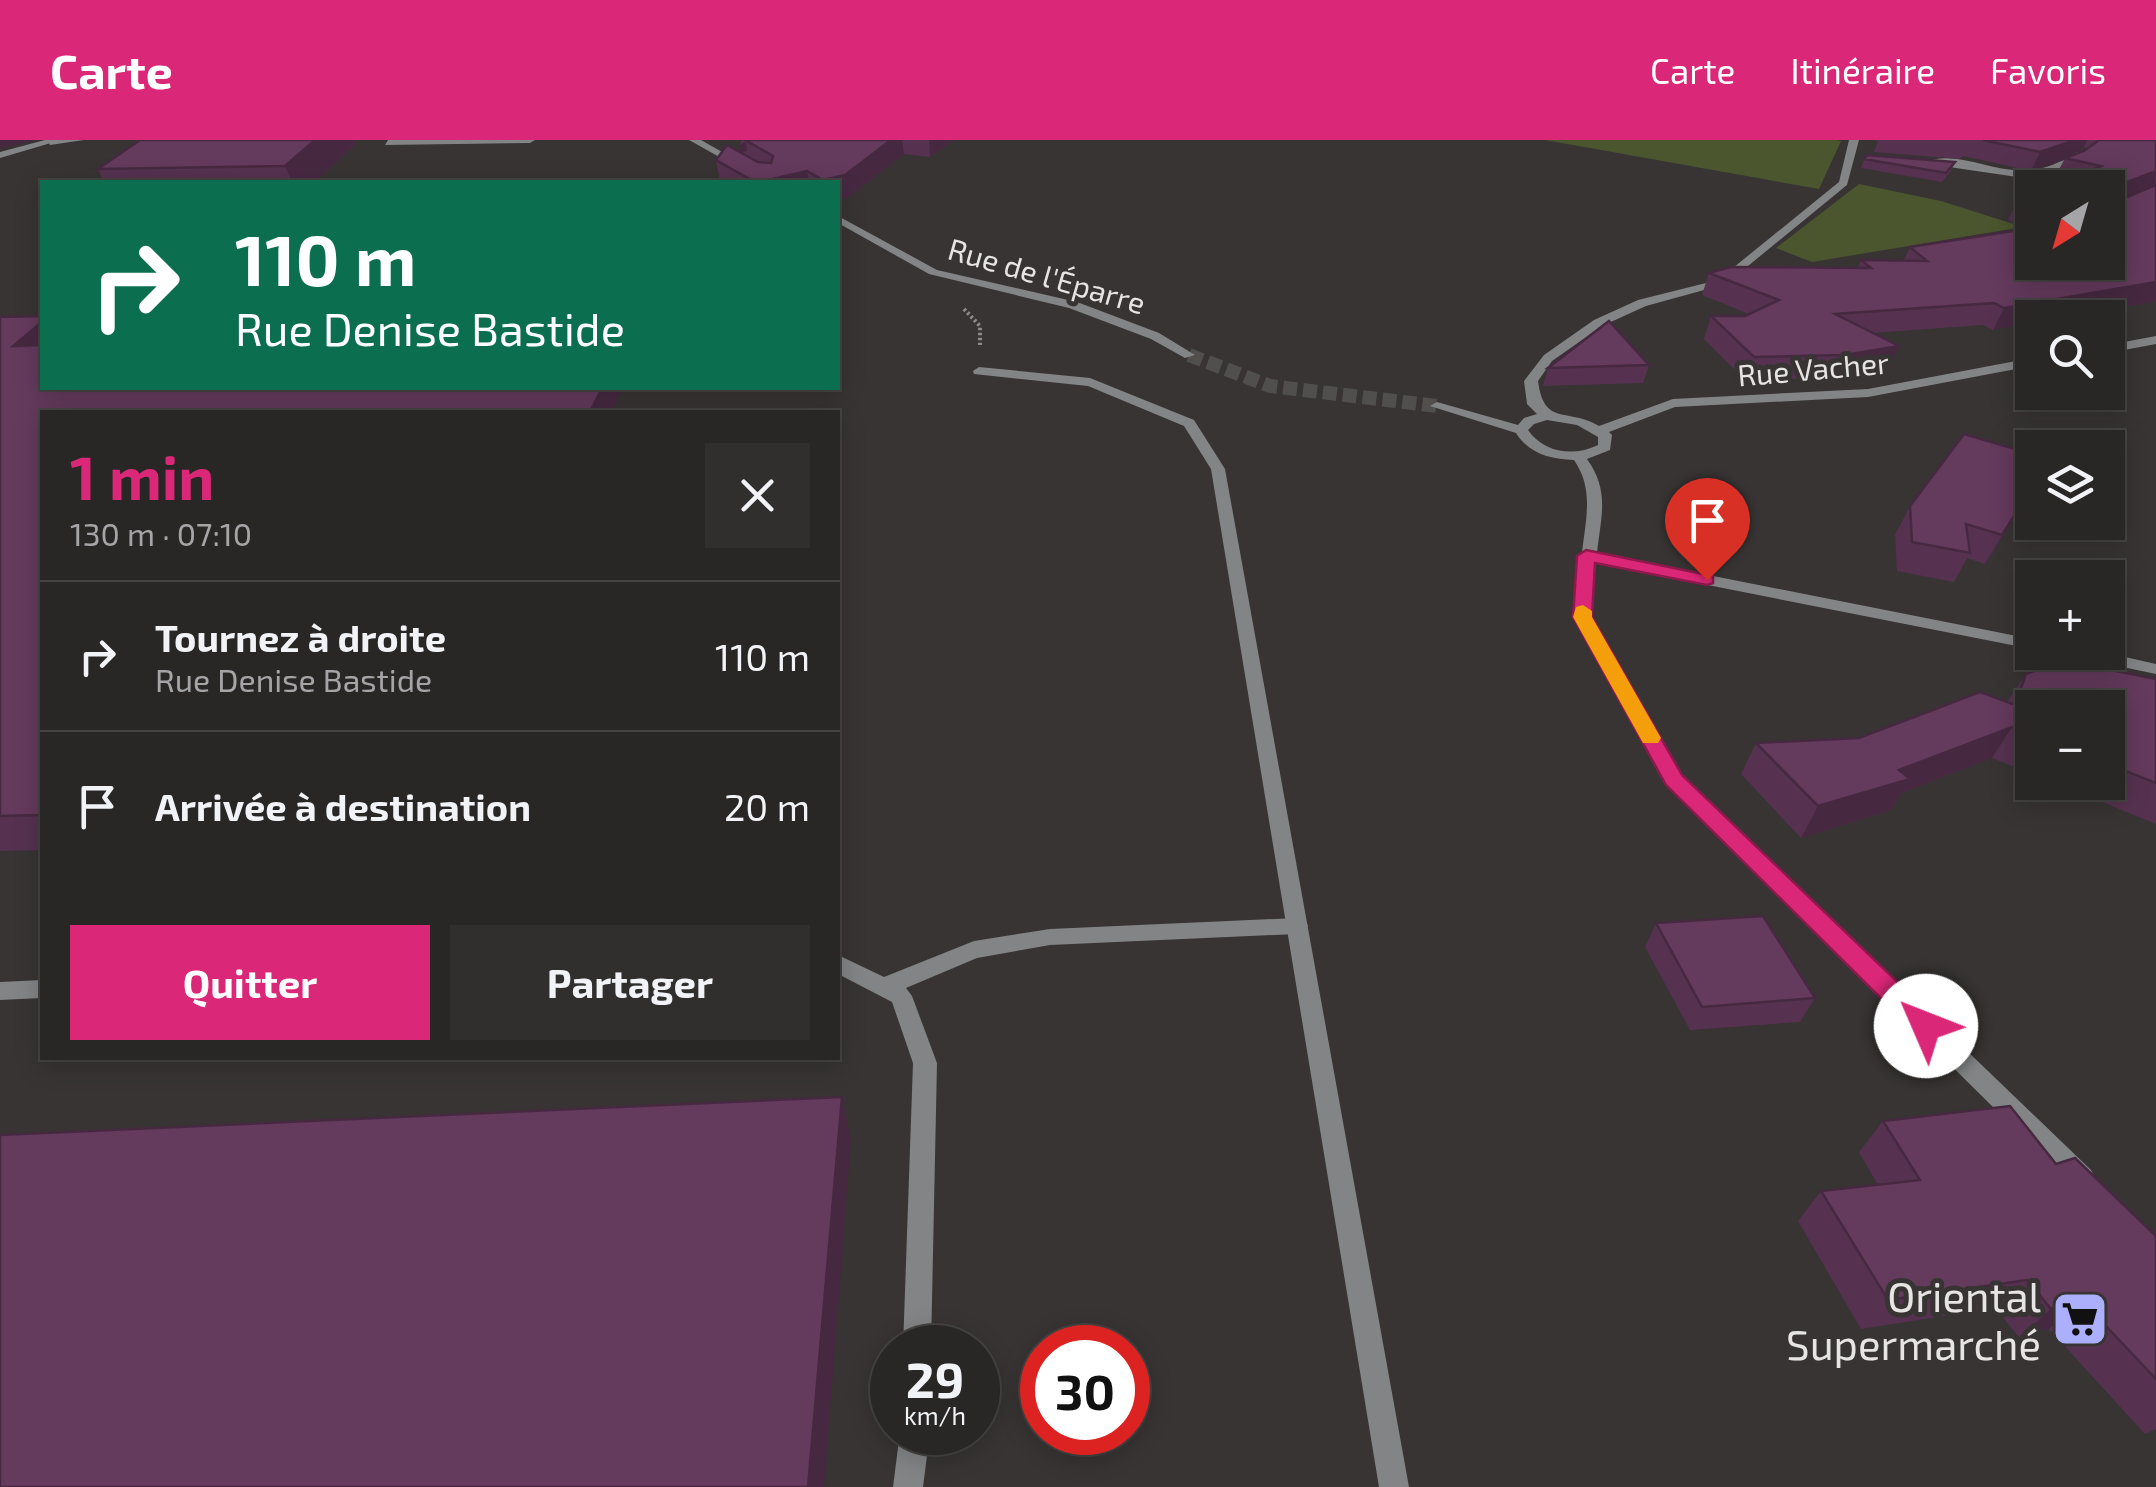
<!DOCTYPE html>
<html lang="fr">
<head>
<meta charset="utf-8">
<style>
	:root { --surface:#292726; --page:#312f2e; --text:#f1f3f6; --muted:#a5a5a7; --line:#454443; --accent:#db2777 }
	body { margin:0; font-family:"Exo 2",sans-serif; background:var(--page); color:var(--text); height:100vh; display:flex; flex-direction:column; font-size:38px; white-space:nowrap }
	* { box-sizing:border-box; margin:0 }
	p { font-size:32px; color:var(--muted) }
	.icon { flex:none; width:55px; height:55px; fill:none; stroke:currentColor; stroke-width:2; stroke-linecap:round; stroke-linejoin:round }
	.map { position:relative; flex:1; overflow:hidden }
	.side { position:absolute; left:40px; top:270px; width:800px; height:650px; display:flex; flex-direction:column; background:var(--surface); border-radius:0px; box-shadow:0 5px 25px #0003,0 0 0 2px var(--line) }
	.side>* { flex:none }
	.top-card { position:absolute; left:40px; top:40px; width:800px; height:210px; border-radius:0px; box-shadow:0 5px 25px #0003,0 0 0 2px var(--line); background:#0b6e4f; color:#fff; overflow:hidden }
	.needle { width:65px; rotate:217deg }
	.tools { position:absolute; left:2015px; top:30px; display:grid; gap:20px }
	.tools a { display:grid; place-items:center; width:110px; height:110px; border-radius:0px; background:var(--surface); box-shadow:0 5px 25px #0003,0 0 0 2px var(--line); font-size:50px }
	.speed { position:absolute; left:870px; top:1185px; display:flex; gap:20px; font-size:50px; font-weight:700; text-align:center }
	.speed>* { display:grid; place-content:center; width:130px; height:130px; border-radius:50%; background:var(--surface); box-shadow:0 5px 25px #0003,0 0 0 2px var(--line); line-height:1 }
	.speed small { font-size:25px; font-weight:400 }
	.speed .limit { border:15px solid #d22; background:#fff; color:#111 }
	.pin { position:absolute; display:grid; place-items:center; width:85px; height:85px; color:#fff; margin:-102px -42px; border-radius:50% 50% 50% 0; rotate:-45deg; box-shadow:0 0 10px #0007 }
	.pin .icon { rotate:45deg }
	.me { position:absolute; width:110px; margin:-55px; rotate:314deg; stroke-linejoin:round; filter:drop-shadow(0 0 8px #0008) }
	.turn { display:flex; align-items:center; gap:35px; height:210px; padding:0 30px; font-size:45px }
	.turn .icon { width:130px; height:130px; stroke-width:2.5 }
	.turn b { display:block; font-size:70px; line-height:85px }
	.round { display:grid; place-items:center; flex:none; width:105px; height:105px; border-radius:0px; background:var(--page) }
	.summary { display:flex; align-items:center; justify-content:space-between; height:170px; padding:0 30px }
	h1 { font-size:60px; font-weight:700; line-height:75px; color:var(--accent) }
	.action { display:flex; gap:20px; margin-top:auto; padding:20px 30px }
	.action a { flex:1; height:115px; border-radius:0px; background:var(--accent); color:#fff; font-size:40px; font-weight:700; line-height:115px; text-align:center }
	.action a+a { background:var(--page); color:var(--text) }
	ul { padding:0; list-style:none }
	li { display:flex; align-items:center; gap:30px; height:150px; padding:0 30px; border-top:2px solid var(--line) }
	li div { flex:1 }
	li b { display:block; font-size:38px }
	li em { font-style:normal }
	header { display:flex; align-items:center; gap:60px; box-sizing:border-box; height:140px; padding:0 50px; background:var(--accent); color:#fff }
	header strong { font-size:48px }
	nav { display:flex; gap:55px; margin-inline-start:auto; font-size:35px }
	.map>svg:first-child { display:block }
</style>
</head>
<body>
<header>
<strong>Carte</strong>
<nav><a>Carte</a><a>Itinéraire</a><a>Favoris</a></nav>
</header>
<div class="map">
<svg width="2156" height="1347" viewBox="0 0 2156 1347">
	<rect width="100%" height="100%" fill="#373433"/>
	<path fill="#4b562f" d="M1545 0H1837L1841 1 1819 49Z
		M1859 44 1941 61 2023 87 1812 122 1776 108Z"/>
	<g fill="none" stroke-linecap="round" stroke-linejoin="round">
		<path stroke="#514f4e" stroke-width="14" stroke-dasharray="14 6" stroke-linecap="butt" d="M1189 215 1270 246 1437 266"/>
		<path stroke="#8d8b8a" stroke-width="4" stroke-dasharray="2.5 2.5" stroke-linecap="butt" d="M964 169 980 186V205"/>
		<path fill="#838485" fill-rule="evenodd" d="M47 0H84L50 5Z
			M388 0H535L530 3 385 5Z
			M1297 778 1305 780 1308 786 1305 792 1297 794 1050 805 977 818 906 848 912 856 937 923 931 1208H903L913 923 892 862 838 834V815L884 837 974 801 1050 789Z
			M42 840V858L0 860V842Z
			M900 1292H930L923 1347H893Z"/>
		<path fill="#838485" fill-rule="evenodd" d="M45 0H61L0 18V12Z
			M689 0H701L775 42H764Z
			M1849 0H1859L1847 45 1726 144 1646 166 1602 186 1552 221 1538 241C1544 287 1567 267 1599 286L1673 259 1868 249 2032 218V226L1868 257 1675 267 1609 292 1612 295 1610 310 1587 319C1610 351 1601 376 1597 413L2032 499V509L1596 423 1590 477 1681 636 2091 1030 2095 1038 2091 1046 2082 1050 2073 1046 1667 645 1574 477 1581 419 1578 416 1582 412C1586 378 1594 349 1574 320 1550 319 1529 314 1516 293L1430 266 1437 262 1518 285 1524 278 1537 274 1527 264 1524 241 1544 215 1594 180 1638 160 1718 140 1839 42ZM1547 280 1577 285 1598 297V305C1574 317 1544 313 1528 290L1534 284Z
			M2077 12 2085 14 2065 29 2024 38 1922 23C1972 3 2010 57 2077 12Z
			M838 76 937 130 1077 162 1159 193 1195 215 1185 218 1151 199 1069 168 929 134 838 83Z
			M2156 196V204L2108 213V205Z
			M979 227 1090 238 1194 280 1225 329 1409 1347H1379L1211 329 1184 286 1088 246 974 234 973 231Z
			M2067 512H2103L2156 524V534L2075 517Z"/>
	</g>
	<path fill="#563250" fill-rule="evenodd" d="M140 0H354L356 4 314 42H104L98 29Z
		M742 0H954L930 17 904 14 847 58 838 61V42H720L716 20 740 12 739 5Z
		M1874 0H2156V161L2064 178H2032L1993 190 1983 185 1872 193 1888 229 1836 238 1745 240 1704 199 1711 176H1745L1749 174 1702 155 1709 133 1858 128 1861 120H1904L1910 107 2108 122 2067 40 2055 37 2064 20 2031 31 1963 16 1960 19 1874 12 1878 1ZM2084 7 2088 8 2070 16Z
		M1864 19 1955 22 1951 31 1942 42 1861 28Z
		M2032 54V87L2008 80 2018 60Z
		M0 177 42 248H623L612 272H42V710L0 711Z
		M1649 225 1643 243 1543 246 1548 228Z
		M2032 350 1985 424 1967 418 1954 442 1897 431 1895 395 1910 366Z
		M2026 534 2156 539V684L2053 642H2108V568H2032V634L1992 618 1901 653 1891 670 1801 698 1741 634 1756 603 1859 598 2007 562Z
		M1656 783 1815 858 1800 882 1690 890 1645 807Z
		M1883 981 2056 1024 2156 1096V1289L2145 1294 2049 1189 2019 1197 1995 1168 1861 1189 1798 1081 1821 1051 1878 1045 1859 1012Z"/>
	<path fill="#462941" d="M0 0H36L0 9Z
		M315 0H354L356 4 314 42H292L285 26Z
		M891 0H902L904 14 847 58 838 61V42H823V40Z
		M929 0H954L930 17Z
		M2075 0H2087L2084 7 2064 20 2031 31 2040 12Z
		M746 2 747 11 740 13 739 5Z
		M807 31 809 42H759Z
		M2156 31 2155 47 2108 65 2117 46Z
		M2156 142V161L2064 178H2032V183L1993 190 2004 168Z
		M42 182V224L13 206Z
		M1899 206 1888 229 1836 238 1845 215Z
		M602 248H623L612 272H590Z
		M2032 347V350L1985 424 2002 395Z
		M2012 587 1992 618 1901 653 1891 670 1801 698 1818 666 1899 630Z
		M842 957 851 999 824 1347H808Z
		M2082 1161 2049 1189 2019 1197 2051 1169Z"/>
	<path fill="#643a5d" stroke="#462941" stroke-width="2.5" d="M140 0H315L285 26 98 29Z
		M745 0H891L845 35 823 40 807 31 759 42H755L716 20 727 5 758 22 771 23 773 16Z
		M1983 0H2075L2040 12Z
		M2099 0H2156V31L2117 46 2115 56 2120 60 2156 45V142L2004 168 1994 163 1835 174 1899 206 1845 215 1754 217 1711 176H1745L1779 160 1709 133 1731 127 1871 128 1861 120 1927 121 1910 107 2032 88V122H2108V48H2049L2101 26 2065 18 2084 11Z
		M1867 15 1955 22 1946 33 1864 19Z
		M2032 54V64L2018 60Z
		M42 176V182L13 206 42 205V248H602L590 272H42V675L0 676V177Z
		M1609 181 1649 225 1548 228Z
		M1964 294 2032 314V347L2002 395 1966 384 1970 413 1912 402 1910 366Z
		M2061 520 2156 539V643L2108 624V568H2032V595L2012 587 1899 630 1910 639 1818 666 1756 603 1859 598 1980 552 2015 565 2026 534Z
		M1763 776 1815 858 1702 867 1656 783Z
		M842 957 808 1347H0V995Z
		M2010 966 2056 1024 2075 1018 2156 1096V1239L2082 1161 2051 1169 2027 1140 1888 1160 1821 1051 1920 1040 1883 981Z"/>
	<path fill="#db2777" stroke="#8e194d" stroke-width="2.5" d="M1586 410 1713 436V443L1707 445 1595 423 1592 477 1682 635 1936 879 1940 886 1936 894 1926 897 1917 894 1666 645 1573 477 1577 416Z"/>
	<path fill="#f59e0b" d="M1583 465 1592 471V477L1661 598 1658 603H1643L1573 477 1576 467Z"/>
	<defs>
		<g id="supermarket-square" transform="scale(2.875)"><rect x="-9" y="-9" width="18" height="18" rx="4" fill="#acaffb" stroke="#373433"/><path d="M-6-5.5h2.5l.6 2H6L4.5 2H-2.5L-4.4-4H-6ZM-1.5 3.2a1.3 1.3 0 1 0 .1 0ZM3 3.2a1.3 1.3 0 1 0 .1 0Z" fill="#111"/></g>
	</defs>
	<g fill-rule="evenodd">
		<use href="#supermarket-square" x="2080" y="1179"/>
	</g>
	<g text-anchor="middle" dominant-baseline="central" stroke-width="10" stroke-linejoin="round" paint-order="stroke">
		<g font-size="30" fill="#e7e5e4" stroke="#373433">
			<text transform="translate(1047 135) rotate(16)">Rue de l'Éparre</text>
			<text transform="translate(1813 228) rotate(-5)">Rue Vacher</text>
		</g>
		<g font-size="42" fill="#e7e5e4" stroke="#373433" text-anchor="end">
			<text x="2041" y="1155">Oriental<tspan x="2041" dy="48">Supermarché</tspan></text>
		</g>
	</g>
</svg>
<div class="tools">
<a><svg class="needle" viewBox="-14 -14 28 28"><path d="M0-13l5 13h-10z" fill="#e53935"/><path d="M0 13l5-13h-10z" fill="#a5a5a7"/></svg></a>
<a><svg class="icon" aria-label="search" viewBox="0 0 24 24"><circle cx="10" cy="10" r="6"/><path d="M15 15l6 6"/></svg></a>
<a><svg class="icon" aria-label="layers" viewBox="0 0 24 24"><path d="M12 4l9 5-9 5-9-5zM3 14l9 5 9-5"/></svg></a>
<a>+</a>
<a>−</a>
</div>
<div class="speed"><div>29<small>km/h</small></div><div class="limit">30</div></div>
<div class="pin" style="left:1707px;top:440px;background:#d93025"><svg class="icon" aria-label="arrive" viewBox="0 0 24 24"><path d="M6 21V4h12l-3 4 3 4H6"/></svg></div>
<svg class="me" style="left:1926px;top:886px" viewBox="-20 -20 40 40"><circle r="19" fill="#fff"/><path d="M0-13L10 11 0 6-10 11z" fill="#db2777"/></svg>
<div class="top-card">
<div class="turn"><svg class="icon" aria-label="right" viewBox="0 0 24 24"><path d="M7 20v-9h11M14 6l5 5-5 5"/></svg><div><b>110 m</b>Rue Denise Bastide</div></div>
</div>
<section class="side">
<div class="summary"><div><h1>1 min</h1><p>130 m · 07:10</p></div><a class="round"><svg class="icon" aria-label="close" viewBox="0 0 24 24"><path d="M6 6l12 12M18 6L6 18"/></svg></a></div>
<ul>
<li><svg class="icon" aria-label="right" viewBox="0 0 24 24"><path d="M7 20v-9h11M14 6l5 5-5 5"/></svg><div><b>Tournez à droite</b><p>Rue Denise Bastide</p></div><em>110 m</em></li>
<li><svg class="icon" aria-label="arrive" viewBox="0 0 24 24"><path d="M6 21V4h12l-3 4 3 4H6"/></svg><div><b>Arrivée à destination</b></div><em>20 m</em></li>
</ul>
<div class="action"><a>Quitter</a><a>Partager</a></div>
</section>
</div>
</body>
</html>
